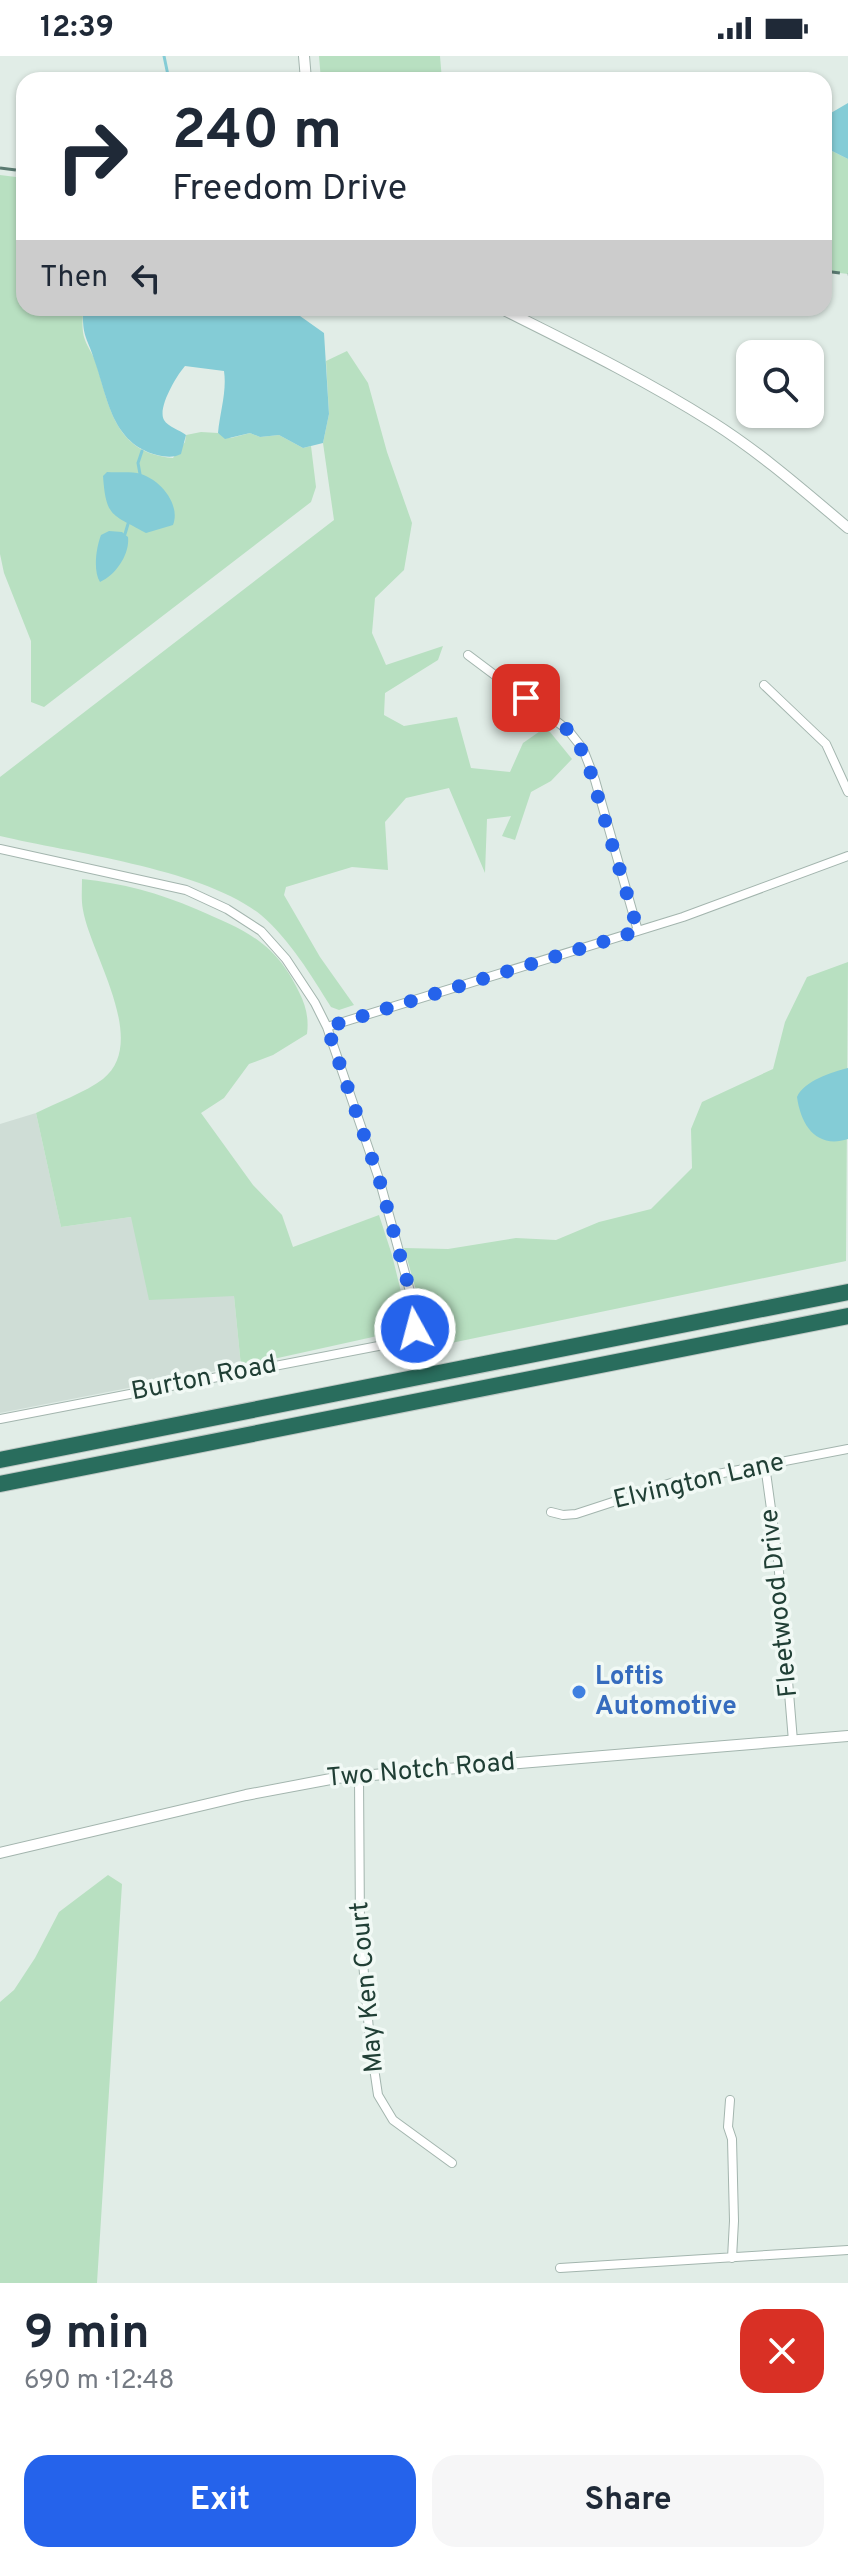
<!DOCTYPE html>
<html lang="en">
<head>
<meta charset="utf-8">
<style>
	:root { --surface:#fff; --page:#f6f6f7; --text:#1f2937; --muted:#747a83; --accent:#2563eb }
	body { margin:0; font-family:Overpass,sans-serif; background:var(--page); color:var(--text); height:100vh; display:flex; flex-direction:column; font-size:30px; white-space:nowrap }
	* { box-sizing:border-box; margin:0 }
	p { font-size:26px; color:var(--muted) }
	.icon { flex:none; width:44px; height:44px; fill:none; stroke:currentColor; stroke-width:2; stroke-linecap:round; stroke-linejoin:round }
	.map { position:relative; height:2227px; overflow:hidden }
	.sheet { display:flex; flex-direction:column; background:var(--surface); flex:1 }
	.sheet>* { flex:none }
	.top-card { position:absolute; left:16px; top:16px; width:816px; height:244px; border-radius:24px; box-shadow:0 2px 6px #0004; background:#fff; color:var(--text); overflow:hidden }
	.fabs { position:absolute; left:736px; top:284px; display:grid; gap:16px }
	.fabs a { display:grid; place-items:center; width:88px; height:88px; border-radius:16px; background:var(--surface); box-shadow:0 2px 6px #0004; font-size:40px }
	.pin { position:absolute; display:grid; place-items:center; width:68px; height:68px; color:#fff; margin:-34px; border-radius:16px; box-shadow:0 4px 12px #0006 }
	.me { position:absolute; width:88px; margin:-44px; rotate:353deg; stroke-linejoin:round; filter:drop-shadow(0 0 6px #0008) }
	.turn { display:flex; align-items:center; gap:28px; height:168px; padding:0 24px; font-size:36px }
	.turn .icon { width:104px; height:104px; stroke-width:2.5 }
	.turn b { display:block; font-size:56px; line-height:68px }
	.then { display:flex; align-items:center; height:76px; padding:0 24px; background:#0003; gap:16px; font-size:30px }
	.round { display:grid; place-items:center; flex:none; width:84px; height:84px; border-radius:24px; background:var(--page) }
	.summary { display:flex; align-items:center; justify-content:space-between; height:136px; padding:0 24px }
	h1 { font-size:48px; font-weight:700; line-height:60px }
	.primary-button { display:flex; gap:16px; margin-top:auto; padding:16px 24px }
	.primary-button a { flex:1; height:92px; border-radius:24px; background:var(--accent); color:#fff; font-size:32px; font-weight:700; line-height:92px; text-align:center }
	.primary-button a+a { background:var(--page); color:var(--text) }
	.status { display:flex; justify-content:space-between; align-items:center; height:56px; padding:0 40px; background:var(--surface); direction:ltr }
	.status svg { height:22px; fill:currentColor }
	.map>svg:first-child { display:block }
</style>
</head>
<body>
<div class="status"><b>12:39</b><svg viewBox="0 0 49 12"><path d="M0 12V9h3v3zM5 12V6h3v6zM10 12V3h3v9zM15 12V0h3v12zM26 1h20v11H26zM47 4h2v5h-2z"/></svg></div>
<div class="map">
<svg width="848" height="2227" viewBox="0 0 848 2227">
	<rect width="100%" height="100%" fill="#e1ede7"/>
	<path fill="#cfddd6" d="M36 1057 61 1171 131 1161 234 1240 241 1310 0 1357V1068Z"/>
	<path fill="#b8e0c1" d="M319 0H440L442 24H321Z
		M824 91 848 103V218L824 215Z
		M0 119 24 122V252H83C83 262 81 274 85 284 88 292 93 298 96 307 110 352 115 397 173 402L185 386 186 379 201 376 218 377 231 382 250 377 260 381 279 379 303 392 311 390 316 431 311 446 44 651 31 646V585L4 517 0 498Z
		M347 295 368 327 387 396 412 467 404 514 375 542 372 577 386 609 443 590 438 604 385 637 384 659 404 670 457 661 471 712 510 716 523 687 546 671 572 703 551 725 531 736 515 784 502 780 511 760 487 763 485 817 449 732 406 742 385 766 388 814 352 811 286 831 284 839 320 901 354 949 339 954 331 951C311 919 290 884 261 859 204 813 72 797 0 780V721L334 464 323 387 329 358 326 305Z
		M82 823C122 827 159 837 196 853 244 874 275 885 299 936 306 950 309 962 307 978L273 999 249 1008 224 1042 201 1057 253 1129 282 1159 293 1191 379 1159 392 1199 406 1256 407 1263 400 1275 241 1310 234 1240 149 1244 131 1161 61 1171 36 1057C56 1047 86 1036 103 1023 150 986 90 897 83 854 81 844 82 833 82 823Z
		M848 906 846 1205 432 1291 404 1192 448 1193 516 1182 556 1184 599 1166 651 1153 692 1112 691 1073 702 1046 773 1013 785 966 807 921Z
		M108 1819 122 1828 97 2227H0V1946L14 1934 35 1902 59 1856Z"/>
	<path fill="#84ccd6" d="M848 47V103L824 91V61Z
		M83 252H293L300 260 324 277 329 358 323 387 303 392 279 379 260 381 250 377 225 383 218 377C220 356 227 335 224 315L185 310C177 319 157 352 164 364 168 371 180 374 186 379L181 398C173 402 166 401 157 399 112 387 108 343 95 306 87 280 82 282 83 252Z
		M107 416C117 417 131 415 141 418 160 424 181 448 173 469L146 477C112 458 106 462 103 420Z
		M109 475 122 476 128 481C130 498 116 519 100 526 93 515 96 492 101 479Z
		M848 1012V1083C817 1093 801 1070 797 1041 804 1025 832 1016 848 1012Z"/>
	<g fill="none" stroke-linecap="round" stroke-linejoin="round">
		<path stroke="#84ccd6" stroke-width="3" d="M164 0 169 24
			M140 418 138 407 142 395
			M125 478 128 468"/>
		<g stroke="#a3b5ae" stroke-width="10">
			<path id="minor" d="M468 599 568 674 583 693 595 724 638 875
				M764 629 826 688 848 736
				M0 793 186 834 227 853 261 875 286 903 315 947 327 971 380 1126 417 1261 411 1279 399 1286 0 1363
				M327 971 683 861 848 800
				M765 1409 778 1504 793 1685
				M551 1456 563 1459 576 1458 671 1427 848 1393
				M359 1720 360 1873 370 1985 378 2039 393 2064 452 2107
				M730 2044 728 2071 732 2083 734 2165 732 2202
				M560 2212 848 2194"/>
		</g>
		<g stroke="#a3b5ae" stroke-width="12">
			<path id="tertiary" d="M304 0 306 24
				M500 252C572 288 644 323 712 366 761 397 804 435 848 472
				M0 1797 246 1739 336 1722 848 1680"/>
		</g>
		<g stroke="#c1c9c6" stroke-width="18">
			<path id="motorway" d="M0 1404 848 1236
				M0 1428 848 1260"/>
		</g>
		<use href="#minor" stroke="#fff" stroke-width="8"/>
		<use href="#tertiary" stroke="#fff" stroke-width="10"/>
		<use href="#motorway" stroke="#296d5d" stroke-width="16"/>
		<path stroke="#5a7a71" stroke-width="3" stroke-dasharray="16 8" stroke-linecap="butt" d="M0 112 24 115
			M824 215 848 218"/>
	</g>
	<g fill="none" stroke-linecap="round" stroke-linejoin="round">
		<path stroke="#2563eb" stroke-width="14" stroke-dasharray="0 25.2" d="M415 1273V1254L380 1126 327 971 638 875 586 701 568 674 526 642"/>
	</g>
	<circle fill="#3f7fe0" stroke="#f1f9f5" stroke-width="3" cx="579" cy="1636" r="8"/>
	<g text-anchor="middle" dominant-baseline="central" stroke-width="7" stroke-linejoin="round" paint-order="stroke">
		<g font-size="26" fill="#203f35" stroke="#f1f9f5">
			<text transform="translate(204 1323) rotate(-11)">Burton Road</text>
			<text transform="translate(699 1426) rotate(-13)">Elvington Lane</text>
			<text transform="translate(780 1547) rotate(-96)">Fleetwood Drive</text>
			<text transform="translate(421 1715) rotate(-5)">Two Notch Road</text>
			<text transform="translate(368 1931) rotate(-95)">May Ken Court</text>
		</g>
		<g font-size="26" font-weight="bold" fill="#366cbe" stroke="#f1f9f5" text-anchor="start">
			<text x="595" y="1621">Loftis<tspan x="595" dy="30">Automotive</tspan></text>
		</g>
	</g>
</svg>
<div class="fabs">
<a><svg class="icon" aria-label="search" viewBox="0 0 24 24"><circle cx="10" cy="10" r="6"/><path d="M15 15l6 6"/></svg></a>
</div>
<div class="pin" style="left:526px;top:642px;background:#d93025"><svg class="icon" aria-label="arrive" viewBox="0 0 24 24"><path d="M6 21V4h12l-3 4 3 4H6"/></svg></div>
<svg class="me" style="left:415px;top:1273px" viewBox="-20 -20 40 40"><circle r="17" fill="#2563eb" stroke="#fff" stroke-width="3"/><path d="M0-11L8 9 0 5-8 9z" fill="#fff"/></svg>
<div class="top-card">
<div class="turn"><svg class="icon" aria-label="right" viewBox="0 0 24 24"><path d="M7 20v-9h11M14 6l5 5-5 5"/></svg><div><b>240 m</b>Freedom Drive</div></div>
<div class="then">Then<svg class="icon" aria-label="left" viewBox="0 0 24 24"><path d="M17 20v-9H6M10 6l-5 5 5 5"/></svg></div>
</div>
</div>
<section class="sheet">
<div class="summary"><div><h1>9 min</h1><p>690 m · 12:48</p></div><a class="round" style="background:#d93025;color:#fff"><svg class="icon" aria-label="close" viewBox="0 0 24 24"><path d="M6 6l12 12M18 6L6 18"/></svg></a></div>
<div class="primary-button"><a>Exit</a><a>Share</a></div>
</section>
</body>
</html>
